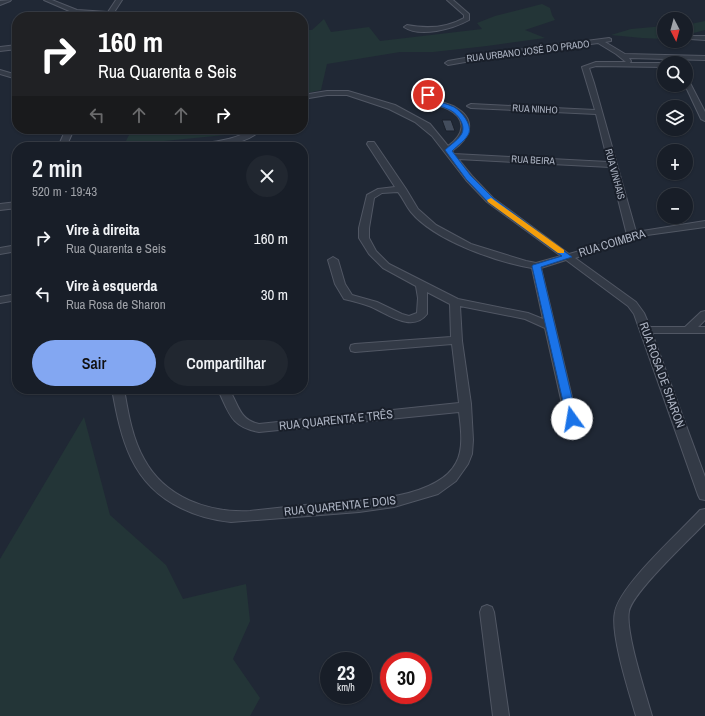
<!DOCTYPE html>
<html lang="pt">
<head>
<meta charset="utf-8">
<style>
	:root { --surface:#181e28; --page:#212730; --text:#f1f3f6; --muted:#9fa2a8; --line:#363c45; --accent:#83a7f2 }
	body { margin:0; font-family:"Archivo Narrow",sans-serif; background:var(--page); color:var(--text); height:100vh; display:flex; flex-direction:column; font-size:15px; white-space:nowrap }
	* { box-sizing:border-box; margin:0 }
	p { font-size:13px; color:var(--muted) }
	.icon { flex:none; width:22px; height:22px; fill:none; stroke:currentColor; stroke-width:2; stroke-linecap:round; stroke-linejoin:round }
	.map { position:relative; flex:1; overflow:hidden }
	.sheet { position:absolute; left:12px; top:142px; width:296px; height:252px; display:flex; flex-direction:column; background:var(--surface); border-radius:16px; box-shadow:0 1px 3px #0004,0 0 0 1px var(--line) }
	.sheet>* { flex:none }
	.hud { position:absolute; left:12px; top:12px; width:296px; height:122px; border-radius:16px; box-shadow:0 1px 3px #0004,0 0 0 1px var(--line); background:#202124; color:#fff; overflow:hidden }
	.needle { width:26px; rotate:174deg }
	.tools { position:absolute; left:657px; top:12px; display:grid; gap:8px }
	.tools a { display:grid; place-items:center; width:36px; height:36px; border-radius:50%; background:var(--surface); box-shadow:0 1px 3px #0004,0 0 0 1px var(--line); font-size:20px }
	.speed { position:absolute; left:320px; top:652px; display:flex; gap:8px; font-size:20px; font-weight:700; text-align:center }
	.speed>* { display:grid; place-content:center; width:52px; height:52px; border-radius:50%; background:var(--surface); box-shadow:0 1px 3px #0004,0 0 0 1px var(--line); line-height:1 }
	.speed small { font-size:10px; font-weight:400 }
	.speed .limit { border:6px solid #d22; background:#fff; color:#111 }
	.pin { position:absolute; display:grid; place-items:center; width:34px; height:34px; color:#fff; margin:-17px; border:2px solid #fff; border-radius:50%; box-shadow:0 1px 4px #0007 }
	.me { position:absolute; width:44px; margin:-22px; rotate:347deg; stroke-linejoin:round; filter:drop-shadow(0 0 3px #0008) }
	.turn { display:flex; align-items:center; gap:14px; height:84px; padding:0 20px; font-size:18px }
	.turn .icon { width:52px; height:52px; stroke-width:2.5 }
	.turn b { display:block; font-size:28px; line-height:34px }
	.lanes { display:flex; align-items:center; height:38px; padding:0 20px; background:#0003; justify-content:center; gap:20px; direction:ltr }
	.lanes .off { opacity:.35 }
	.round { display:grid; place-items:center; flex:none; width:42px; height:42px; border-radius:21px; background:var(--page) }
	.overview { display:flex; align-items:center; justify-content:space-between; height:68px; padding:0 20px }
	h1 { font-size:24px; font-weight:600; line-height:30px }
	.primary-button { display:flex; gap:8px; margin-top:auto; padding:8px 20px }
	.primary-button a { flex:1; height:46px; border-radius:24px; background:var(--accent); color:#111; font-size:16px; font-weight:600; line-height:46px; text-align:center }
	.primary-button a+a { background:var(--page); color:var(--text) }
	ul { padding:0; list-style:none }
	li { display:flex; align-items:center; gap:12px; height:56px; padding:0 20px }
	li div { flex:1 }
	li b { display:block; font-size:15px }
	li em { font-style:normal }
	.map>svg:first-child { display:block }
</style>
</head>
<body>
<div class="map">
<svg width="705" height="716" viewBox="0 0 705 716">
	<rect width="100%" height="100%" fill="#202835"/>
	<path fill="#233537" d="M542 4 550 8 552 15 555 20 525 30 545 38 487 46 433 52H400L327 64 321 90 303 94V30H312L324 19 331 32 369 27 380 41 482 29 477 23 495 16Z
		M705 21V30L686 35V25Z
		M664 26V39L642 38 611 35 631 29Z
		M132 129H233L225 135 124 145Z
		M84 417 110 515 166 565 183 599 246 584 250 621 233 659 260 698 250 716H0V559Z"/>
	<path fill="#434d5d" stroke="#1b212c" d="M442 120H451L455 131H446Z"/>
	<g fill="none" stroke-linecap="round" stroke-linejoin="round">
		<g stroke="#515764" stroke-width="2">
			<path id="minor" d="M44 0H52L77 10 108 12 116 0H122L111 17 74 13Z
				M447 0H453L469 14V20C453 29 420 38 404 27L407 25C427 29 446 28 464 18V15Z
				M692 36H705V40L690 39 689 38Z
				M609 38 611 39V41L605 42 625 54 705 56V60L629 58 631 61 630 63H664V67L596 66 589 68 594 83 636 232 705 221V227L647 235 575 258 636 302 644 313 650 327H685L701 312 705 311V320L698 327H705V333H652L705 477V500L700 499 698 495 634 314 628 306 566 260 541 268 581 435 579 438 575 439 571 438 569 435 545 328 525 319 460 306 462 341 471 404 473 440 472 454 468 464 456 481 438 494 394 507 359 512 231 522C213 520 197 516 181 508 131 484 121 439 112 389H124C128 412 132 438 144 459 165 498 209 513 250 511 268 509 286 507 305 505 344 502 436 502 456 463 464 449 461 428 459 412L259 432C233 427 230 416 220 394L222 391H230C239 406 240 420 259 424L459 403 452 344 355 352 351 351 350 348 351 345 355 344 451 337 450 304 427 292V314C412 334 385 312 369 306 361 303 353 301 344 299L335 284 328 260 333 257 338 260 345 284 352 295 377 302 402 314 409 316 417 313 418 298 416 286 383 268 369 254 359 238V228L367 195 378 189 395 187 367 144 368 142H374L406 189 418 209 436 225 471 244 526 261 536 263 561 256 487 202 466 180 432 136 415 122 389 109 347 95H327L303 99V95L327 91H348L395 105 430 124 448 146C464 135 468 119 448 109 440 105 431 105 424 99 424 93 429 84 434 82L437 84 432 95V98C439 102 447 103 455 107 478 120 470 138 452 151L454 154 608 162 596 114 471 108 467 106 471 104 595 110 582 67 596 62H626L616 54 598 43 488 58 448 65 445 63 448 61 488 54ZM458 159 610 167 627 235 597 246 569 254 493 198 472 176ZM398 192C403 198 406 206 411 212 434 240 496 262 532 268L543 319 528 313 458 299 389 264 376 251 369 238V228L374 198 382 193Z
				M17 45V49L0 51V47Z
				M0 70 17 75V79L0 74Z
				M686 79 689 81 705 112V121L701 119 685 85H686Z
				M66 129H74L66 147H58Z
				M253 129H262C239 153 183 147 153 147L157 145C189 143 225 146 253 129Z
				M17 202V208L0 210V204Z
				M17 245V251L0 254V248Z
				M17 294V300L0 303V297Z
				M303 296 307 297 308 302 303 305Z
				M705 509V523C689 540 634 591 629 611 625 632 646 694 652 716H636C629 692 610 634 615 612 620 585 680 532 700 510Z
				M487 605 492 607 494 612 509 716H493L480 612 482 607Z"/>
		</g>
		<g stroke="#515764" stroke-width="2">
			<path id="tertiary" d="M11 0 10 1 0 5V1Z"/>
		</g>
		<use href="#minor" fill="#333a46" fill-rule="evenodd"/>
		<use href="#tertiary" fill="#333a46" fill-rule="evenodd"/>
	</g>
	<path fill="#1a73e8" stroke="#114b97" d="M426 93H430L433 100C440 102 447 104 454 107 461 111 472 124 469 133 466 140 458 145 452 151L471 176 493 198 572 257 541 267 577 419 575 422 572 423 567 419 532 266 533 265 562 256 487 201 466 179 445 150C450 145 457 141 461 135 467 126 458 114 450 110 442 106 433 105 426 100Z"/>
	<path fill="#f59e0b" d="M491 198 564 250V253H558L488 202 487 200Z"/>
	<g text-anchor="middle" dominant-baseline="central" stroke-width="4" stroke-linejoin="round" paint-order="stroke">
		<g font-size="10" fill="#adb4c3" stroke="#191f2a">
			<text transform="translate(528 51) rotate(-7)">RUA URBANO JOSÉ DO PRADO</text>
			<text transform="translate(535 109) rotate(3)">RUA NINHO</text>
			<text transform="translate(533 160) rotate(3)">RUA BEIRA</text>
			<text transform="translate(615 174) rotate(75)">RUA VINHAIS</text>
		</g>
		<g font-size="12" fill="#adb4c3" stroke="#191f2a">
			<text transform="translate(612 243) rotate(-17)">RUA COIMBRA</text>
			<text transform="translate(662 375) rotate(70)">RUA ROSA DE SHARON</text>
			<text transform="translate(336 420) rotate(-6)">RUA QUARENTA E TRÊS</text>
			<text transform="translate(340 506) rotate(-6)">RUA QUARENTA E DOIS</text>
		</g>
	</g>
</svg>
<div class="tools">
<a><svg class="needle" viewBox="-14 -14 28 28"><path d="M0-13l5 13h-10z" fill="#e53935"/><path d="M0 13l5-13h-10z" fill="#9fa2a8"/></svg></a>
<a><svg class="icon" aria-label="search" viewBox="0 0 24 24"><circle cx="10" cy="10" r="6"/><path d="M15 15l6 6"/></svg></a>
<a><svg class="icon" aria-label="layers" viewBox="0 0 24 24"><path d="M12 4l9 5-9 5-9-5zM3 14l9 5 9-5"/></svg></a>
<a>+</a>
<a>−</a>
</div>
<div class="speed"><div>23<small>km/h</small></div><div class="limit">30</div></div>
<div class="pin" style="left:428px;top:95px;background:#d93025"><svg class="icon" aria-label="arrive" viewBox="0 0 24 24"><path d="M6 21V4h12l-3 4 3 4H6"/></svg></div>
<svg class="me" style="left:572px;top:419px" viewBox="-20 -20 40 40"><circle r="19" fill="#fff"/><path d="M0-13L10 11 0 6-10 11z" fill="#1a73e8"/></svg>
<div class="hud">
<div class="turn"><svg class="icon" aria-label="right" viewBox="0 0 24 24"><path d="M7 20v-9h11M14 6l5 5-5 5"/></svg><div><b>160 m</b>Rua Quarenta e Seis</div></div>
<div class="lanes"><svg class="icon off" aria-label="left" viewBox="0 0 24 24"><path d="M17 20v-9H6M10 6l-5 5 5 5"/></svg><svg class="icon off" aria-label="ahead" viewBox="0 0 24 24"><path d="M12 20V5M6 11l6-6 6 6"/></svg><svg class="icon off" aria-label="ahead" viewBox="0 0 24 24"><path d="M12 20V5M6 11l6-6 6 6"/></svg><svg class="icon" aria-label="right" viewBox="0 0 24 24"><path d="M7 20v-9h11M14 6l5 5-5 5"/></svg></div>
</div>
<section class="sheet">
<div class="overview"><div><h1>2 min</h1><p>520 m · 19:43</p></div><a class="round"><svg class="icon" aria-label="close" viewBox="0 0 24 24"><path d="M6 6l12 12M18 6L6 18"/></svg></a></div>
<ul>
<li><svg class="icon" aria-label="right" viewBox="0 0 24 24"><path d="M7 20v-9h11M14 6l5 5-5 5"/></svg><div><b>Vire à direita</b><p>Rua Quarenta e Seis</p></div><em>160 m</em></li>
<li><svg class="icon" aria-label="left" viewBox="0 0 24 24"><path d="M17 20v-9H6M10 6l-5 5 5 5"/></svg><div><b>Vire à esquerda</b><p>Rua Rosa de Sharon</p></div><em>30 m</em></li>
</ul>
<div class="primary-button"><a>Sair</a><a>Compartilhar</a></div>
</section>
</div>
</body>
</html>
